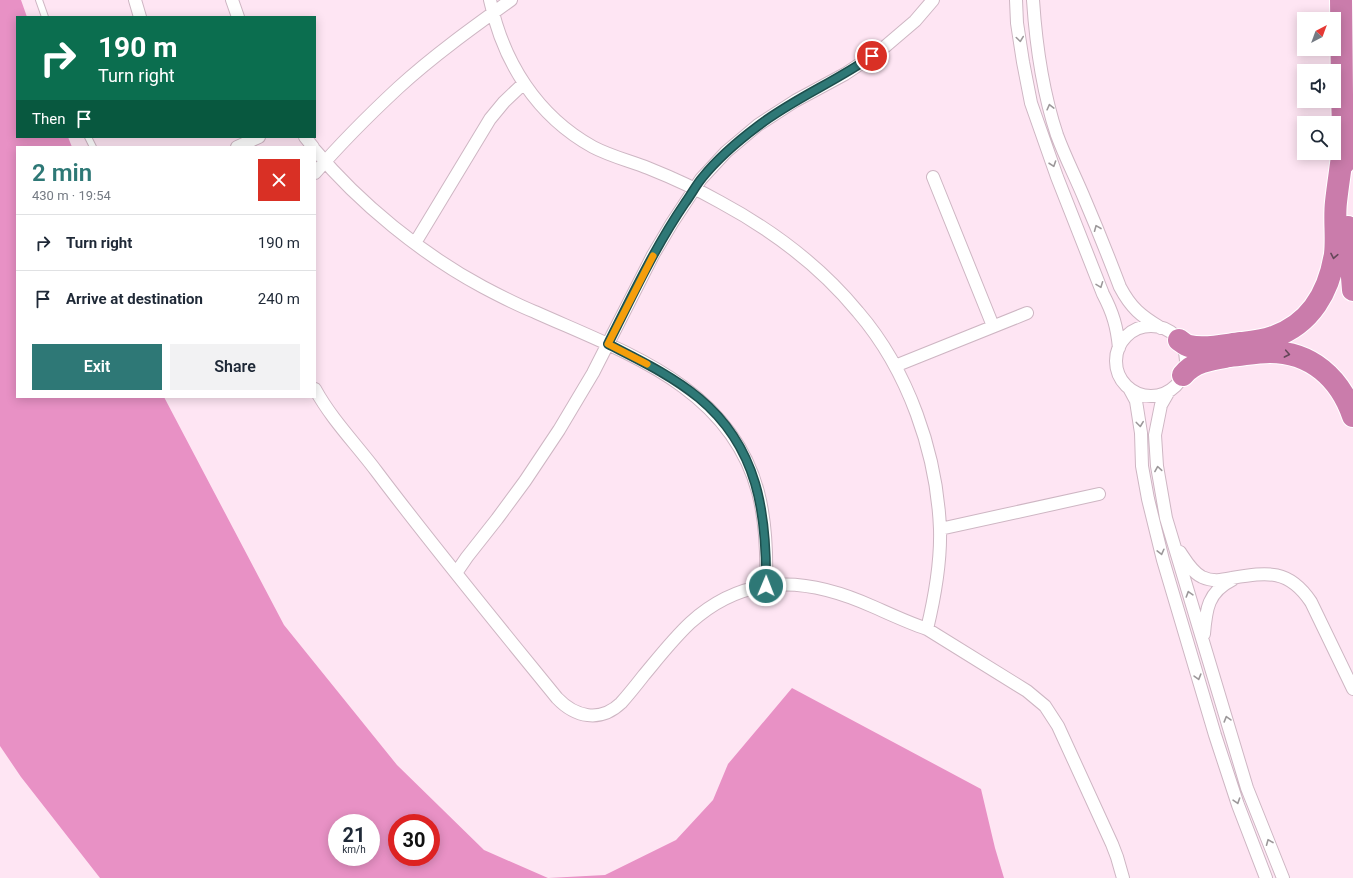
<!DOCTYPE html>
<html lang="en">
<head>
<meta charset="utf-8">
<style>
	:root { --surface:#fff; --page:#f2f2f3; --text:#1f2937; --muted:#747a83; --line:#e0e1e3; --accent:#2e7876 }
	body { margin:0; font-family:Roboto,sans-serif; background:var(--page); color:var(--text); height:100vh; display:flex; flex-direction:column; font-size:15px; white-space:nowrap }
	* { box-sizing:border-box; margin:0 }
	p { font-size:13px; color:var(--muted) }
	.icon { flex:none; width:22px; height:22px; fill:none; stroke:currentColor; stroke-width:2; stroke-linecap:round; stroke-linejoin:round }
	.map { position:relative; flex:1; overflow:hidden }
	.sheet { position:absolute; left:16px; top:146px; width:300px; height:252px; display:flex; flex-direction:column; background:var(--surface); border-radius:0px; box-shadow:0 2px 10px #0003 }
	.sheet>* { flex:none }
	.top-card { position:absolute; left:16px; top:16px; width:300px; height:122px; border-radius:0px; box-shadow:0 2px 10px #0003; background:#0b6e4f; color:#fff; overflow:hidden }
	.needle { width:26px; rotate:41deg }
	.fabs { position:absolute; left:1297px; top:12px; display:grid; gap:8px }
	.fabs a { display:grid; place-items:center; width:44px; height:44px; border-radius:0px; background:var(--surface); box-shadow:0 2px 10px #0003; font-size:20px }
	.speed { position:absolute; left:328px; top:814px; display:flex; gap:8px; font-size:20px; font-weight:700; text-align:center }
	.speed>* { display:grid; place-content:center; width:52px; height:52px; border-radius:50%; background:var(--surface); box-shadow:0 2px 10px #0003; line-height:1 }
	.speed small { font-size:10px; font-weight:400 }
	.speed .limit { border:6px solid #d22; background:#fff; color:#111 }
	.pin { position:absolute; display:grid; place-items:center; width:34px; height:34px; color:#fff; margin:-17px; border:2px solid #fff; border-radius:50%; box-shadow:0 1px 4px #0007 }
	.me { position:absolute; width:44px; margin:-22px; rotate:1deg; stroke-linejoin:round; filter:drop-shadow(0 0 3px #0008) }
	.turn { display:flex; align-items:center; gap:14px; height:84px; padding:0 16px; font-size:18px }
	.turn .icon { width:52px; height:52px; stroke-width:2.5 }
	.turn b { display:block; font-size:28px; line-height:34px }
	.then { display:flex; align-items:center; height:38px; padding:0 16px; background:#0003; gap:8px; font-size:15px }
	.round { display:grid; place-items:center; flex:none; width:42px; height:42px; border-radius:0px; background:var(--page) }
	.headline { display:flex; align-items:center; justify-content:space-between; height:68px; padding:0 16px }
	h1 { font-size:24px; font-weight:600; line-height:30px; color:var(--accent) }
	.primary-button { display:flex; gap:8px; margin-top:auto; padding:8px 16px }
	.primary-button a { flex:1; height:46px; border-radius:0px; background:var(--accent); color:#fff; font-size:16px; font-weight:600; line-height:46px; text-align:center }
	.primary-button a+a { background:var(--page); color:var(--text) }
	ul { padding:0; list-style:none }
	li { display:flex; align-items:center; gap:12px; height:56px; padding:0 16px; border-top:1px solid var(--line) }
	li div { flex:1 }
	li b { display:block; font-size:15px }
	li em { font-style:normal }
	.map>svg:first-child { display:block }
</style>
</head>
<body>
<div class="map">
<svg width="1353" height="878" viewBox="0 0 1353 878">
	<rect width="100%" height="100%" fill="#fee5f3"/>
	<path fill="#e891c5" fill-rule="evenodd" d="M0 0H21L27 17H17V137H68L72 147H17V397H164L284 625 397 765 484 850 548 878 605 875 676 840 713 800 728 764 792 688 981 789 995 848 1004 878H100L21 777 0 746ZM337 823H371V857H337ZM397 823H431V857H397Z"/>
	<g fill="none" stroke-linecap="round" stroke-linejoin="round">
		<g stroke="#ceb6c3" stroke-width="8">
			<path id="lane" d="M39 0 45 17
				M88 137 93 147"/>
		</g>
		<g stroke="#ceb6c3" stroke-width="14">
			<path id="street" d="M135 0 140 17
				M232 0 238 17
				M490 0C503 62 537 116 593 147 610 156 630 161 648 168 673 178 697 189 720 202 772 230 821 267 858 312 908 370 937 453 940 529 941 563 935 596 927 629
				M1016 0 1017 23 1023 62 1031 103 1057 177 1103 294C1113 313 1117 327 1119 348
				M1033 0C1036 45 1043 93 1057 135 1065 157 1076 178 1085 200 1097 228 1109 258 1120 287 1131 308 1141 316 1161 328
				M305 137 313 147
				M237 147 259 137
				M315 150C359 203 423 255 483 287 500 296 517 305 535 312 624 352 730 386 758 492 766 522 767 554 766 586
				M315 173C341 143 369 115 398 88 433 56 472 28 511 0
				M933 177 993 326
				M415 243 490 119 504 102 523 84
				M1116 361a35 35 0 1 1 70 0a35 35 0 1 1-70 0Z
				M895 366 1027 313
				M1129 388 1136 401 1141 433 1142 466 1148 499 1163 560 1215 735 1238 805 1266 878
				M315 389C332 420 356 444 377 472 435 549 496 623 557 698 575 717 600 723 621 703 629 694 637 684 644 675 659 657 673 639 690 623 711 604 737 590 765 586 802 580 841 592 874 607 892 615 909 623 927 629L1027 691 1045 706 1058 726 1112 844 1117 857 1123 878
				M1169 391 1161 405 1155 435 1157 466 1166 518 1247 788 1283 878
				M940 529 1099 494
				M1180 552C1186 561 1192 572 1202 577 1213 582 1222 580 1232 578 1268 572 1289 569 1311 602L1353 689
				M456 573 467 557 497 519 525 481 559 430 593 373 653 255 672 223 701 179 726 152 758 125 795 101 845 74 881 50 915 21 933 0
				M1204 634C1206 609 1208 592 1232 580"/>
		</g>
		<g stroke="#fff" stroke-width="24">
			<path id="highway" d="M1341 0 1342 94 1344 163
				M1348 227 1353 290
				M1179 340C1182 342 1185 345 1189 346 1205 350 1225 345 1241 343 1251 342 1263 341 1273 337 1311 324 1329 291 1335 254 1337 237 1334 219 1336 202 1338 184 1341 166 1343 148
				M1183 375C1194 361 1213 359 1230 356 1243 355 1256 352 1270 352 1311 352 1340 378 1353 416"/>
		</g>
		<use href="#lane" stroke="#fff" stroke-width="6"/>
		<use href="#street" stroke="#fff" stroke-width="12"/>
		<use href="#highway" stroke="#ca7cab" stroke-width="22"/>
	</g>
	<defs><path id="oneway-chevron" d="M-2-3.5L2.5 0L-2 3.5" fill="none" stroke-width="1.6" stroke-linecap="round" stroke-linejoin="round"/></defs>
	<g stroke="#9c989a">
		<use href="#oneway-chevron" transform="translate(1020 39) rotate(82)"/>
		<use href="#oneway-chevron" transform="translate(1050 107) rotate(-104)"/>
		<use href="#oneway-chevron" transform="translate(1053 164) rotate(71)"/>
		<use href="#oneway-chevron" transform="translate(1097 228) rotate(-112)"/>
		<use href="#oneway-chevron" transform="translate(1100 285) rotate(69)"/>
		<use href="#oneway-chevron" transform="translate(1140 424) rotate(83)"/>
		<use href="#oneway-chevron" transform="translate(1158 469) rotate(-99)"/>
		<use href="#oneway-chevron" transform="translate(1161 552) rotate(76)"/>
		<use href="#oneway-chevron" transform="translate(1189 594) rotate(-107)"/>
		<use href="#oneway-chevron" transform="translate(1198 677) rotate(74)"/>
		<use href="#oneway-chevron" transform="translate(1227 719) rotate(-106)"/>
		<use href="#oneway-chevron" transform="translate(1237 801) rotate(72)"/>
		<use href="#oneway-chevron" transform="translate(1269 842) rotate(-112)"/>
	</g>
	<g stroke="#654759">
		<use href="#oneway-chevron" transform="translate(1334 256) rotate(101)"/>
		<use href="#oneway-chevron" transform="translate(1287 354) rotate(11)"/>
	</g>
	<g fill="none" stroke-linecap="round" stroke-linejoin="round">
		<g stroke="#1e4e4d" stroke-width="10">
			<path id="route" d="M766 586C767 513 758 447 699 398 671 375 639 360 608 344 632 296 655 247 685 203 691 195 696 185 702 178 718 158 738 141 758 126 793 99 835 82 872 56"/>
		</g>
		<use href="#route" stroke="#2e7876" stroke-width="7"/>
		<path stroke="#f59e0b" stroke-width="7" d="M647 364 608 344 653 256"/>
	</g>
</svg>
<div class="fabs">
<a><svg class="needle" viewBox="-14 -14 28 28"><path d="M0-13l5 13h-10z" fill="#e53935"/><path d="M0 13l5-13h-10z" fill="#747a83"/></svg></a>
<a><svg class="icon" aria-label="sound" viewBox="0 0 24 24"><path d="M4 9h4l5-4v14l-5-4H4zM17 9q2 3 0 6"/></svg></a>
<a><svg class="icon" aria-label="search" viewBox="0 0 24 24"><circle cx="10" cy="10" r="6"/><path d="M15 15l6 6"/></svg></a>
</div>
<div class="speed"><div>21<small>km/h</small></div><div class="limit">30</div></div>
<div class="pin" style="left:872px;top:56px;background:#d93025"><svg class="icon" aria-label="arrive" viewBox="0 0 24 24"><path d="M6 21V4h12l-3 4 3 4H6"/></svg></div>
<svg class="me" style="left:766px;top:586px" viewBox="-20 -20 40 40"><circle r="17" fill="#2e7876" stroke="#fff" stroke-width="3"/><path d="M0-11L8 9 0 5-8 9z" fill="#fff"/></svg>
<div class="top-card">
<div class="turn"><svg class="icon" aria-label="right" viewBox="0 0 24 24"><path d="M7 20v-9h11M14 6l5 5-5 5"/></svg><div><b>190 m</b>Turn right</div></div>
<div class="then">Then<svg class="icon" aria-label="arrive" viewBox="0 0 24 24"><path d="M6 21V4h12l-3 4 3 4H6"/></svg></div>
</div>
<section class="sheet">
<div class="headline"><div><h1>2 min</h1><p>430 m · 19:54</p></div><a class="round" style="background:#d93025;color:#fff"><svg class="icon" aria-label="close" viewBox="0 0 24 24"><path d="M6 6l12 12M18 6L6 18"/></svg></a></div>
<ul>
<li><svg class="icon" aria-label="right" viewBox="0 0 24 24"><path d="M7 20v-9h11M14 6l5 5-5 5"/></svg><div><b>Turn right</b></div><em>190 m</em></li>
<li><svg class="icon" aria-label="arrive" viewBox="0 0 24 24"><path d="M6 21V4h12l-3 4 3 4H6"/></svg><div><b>Arrive at destination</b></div><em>240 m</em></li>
</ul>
<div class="primary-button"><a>Exit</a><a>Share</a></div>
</section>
</div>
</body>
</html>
